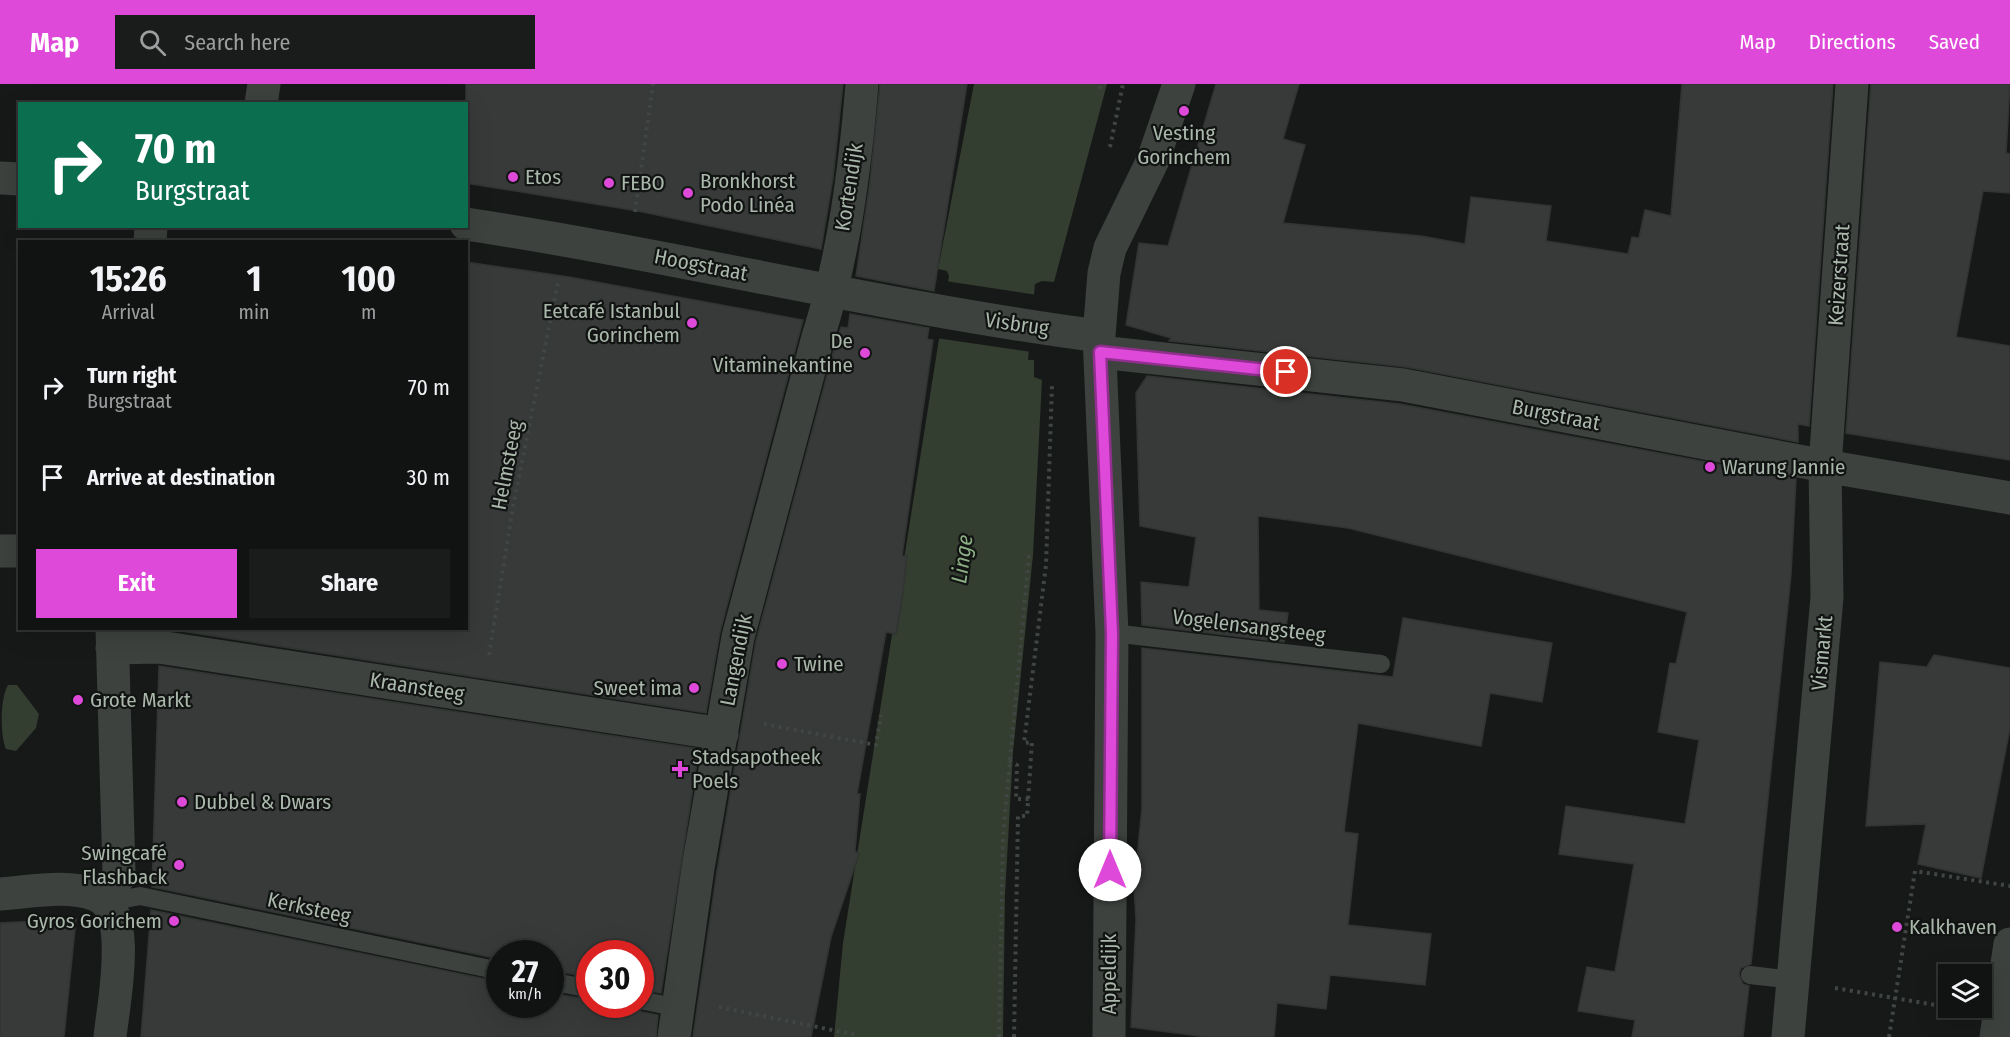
<!DOCTYPE html>
<html lang="en">
<head>
<meta charset="utf-8">
<style>
	:root { --surface:#111312; --page:#1a1c1b; --text:#f1f3f6; --muted:#9c9e9f; --line:#303232; --accent:#de49d9 }
	body { margin:0; font-family:"Fira Sans Condensed",sans-serif; background:var(--page); color:var(--text); height:100vh; display:flex; flex-direction:column; font-size:22px; white-space:nowrap }
	* { box-sizing:border-box; margin:0 }
	p { font-size:20px; color:var(--muted) }
	.icon { flex:none; width:33px; height:33px; fill:none; stroke:currentColor; stroke-width:2; stroke-linecap:round; stroke-linejoin:round }
	.map { position:relative; flex:1; overflow:hidden }
	.drawer { position:absolute; left:18px; top:156px; width:450px; height:390px; display:flex; flex-direction:column; background:var(--surface); border-radius:0px; box-shadow:0 6px 24px #0002,0 0 0 2px var(--line) }
	.drawer>* { flex:none }
	.banner { position:absolute; left:18px; top:18px; width:450px; height:126px; border-radius:0px; box-shadow:0 6px 24px #0002,0 0 0 2px var(--line); background:#0b6e4f; color:#fff; overflow:hidden }
	.fabs { position:absolute; left:1938px; top:880px; display:grid; gap:12px }
	.fabs a { display:grid; place-items:center; width:54px; height:54px; border-radius:0px; background:var(--surface); box-shadow:0 6px 24px #0002,0 0 0 2px var(--line); font-size:30px }
	.speed { position:absolute; left:486px; top:856px; display:flex; gap:12px; font-size:30px; font-weight:700; text-align:center }
	.speed>* { display:grid; place-content:center; width:78px; height:78px; border-radius:50%; background:var(--surface); box-shadow:0 6px 24px #0002,0 0 0 2px var(--line); line-height:1 }
	.speed small { font-size:15px; font-weight:400 }
	.speed .limit { border:9px solid #d22; background:#fff; color:#111 }
	.pin { position:absolute; display:grid; place-items:center; width:51px; height:51px; color:#fff; margin:-26px; border:3px solid #fff; border-radius:50%; box-shadow:0 2px 6px #0007 }
	.me { position:absolute; width:66px; margin:-33px; rotate:0deg; stroke-linejoin:round; filter:drop-shadow(0 0 4px #0008) }
	.turn { display:flex; align-items:center; gap:21px; height:126px; padding:0 18px; font-size:27px }
	.turn .icon { width:78px; height:78px; stroke-width:2.5 }
	.turn b { display:block; font-size:42px; line-height:51px }
	.eta { display:flex; justify-content:space-evenly; align-items:center; height:102px; text-align:center }
	.eta b { font-size:36px; font-weight:700; line-height:42px }
	.action { display:flex; gap:12px; margin-top:auto; padding:12px 18px }
	.action a { flex:1; height:69px; border-radius:0px; background:var(--accent); color:#fff; font-size:24px; font-weight:700; line-height:69px; text-align:center }
	.action a+a { background:var(--page); color:var(--text) }
	ul { padding:0; list-style:none }
	li { display:flex; align-items:center; gap:18px; height:90px; padding:0 18px }
	li div { flex:1 }
	li b { display:block; font-size:22px }
	li em { font-style:normal }
	header { display:flex; align-items:center; gap:36px; box-sizing:border-box; height:84px; padding:0 30px; background:var(--accent); color:#fff }
	header strong { font-size:28px }
	nav { display:flex; gap:33px; margin-inline-start:auto; font-size:21px }
	.search { width:420px; height:54px; background:var(--page); display:flex; align-items:center; gap:15px; box-sizing:border-box; padding:0 21px; border-radius:0px; color:var(--muted); font-size:22px }
	.map>svg:first-child { display:block }
</style>
</head>
<body>
<header>
<strong>Map</strong>
<div class="search"><svg class="icon" aria-label="search" viewBox="0 0 24 24"><circle cx="10" cy="10" r="6"/><path d="M15 15l6 6"/></svg>Search here</div>
<nav><a>Map</a><a>Directions</a><a>Saved</a></nav>
</header>
<div class="map">
<svg width="2010" height="953" viewBox="0 0 2010 953">
	<rect width="100%" height="100%" fill="#171918"/>
	<path fill="#333d30" d="M974 0H1107L1054 198 1042 197 1035 200 1028 276H1034V293L1042 296 1033 471 1013 668 1005 811 1003 953H834L843 859 949 192 947 187 938 185Z
		M8 601H17L39 630 36 644 16 667 6 665C0 652 0 614 8 601Z"/>
	<path fill="#171918" d="M945 197 1037 211 1032 268 936 254Z"/>
	<path fill="#373a38" stroke="#313432" stroke-width="1.5" d="M466 0H843L833 94 821 165 638 127 466 99Z
		M880 0H967L934 207 856 192 870 98Z
		M1216 0H1299L1283 55 1305 61 1283 139 1421 152 1465 160 1471 113 1551 122 1546 157 1628 170 1632 153 1639 154 1645 126 1671 132 1682 0H1833L1809 342 1798 340V358L1406 283 1169 257 1171 254 1126 241 1139 159 1168 162Z
		M1871 0H2010L2006 69 2010 70V109L1983 107 1956 253 2010 262V376L1846 349Z
		M466 178 569 193 803 236 720 548 706 629 162 544H466Z
		M850 230 929 244 927 255 933 256 902 472H907L902 516 896 550 886 548 857 710H860L855 767 859 770 831 853 811 953H693L717 787 756 557 836 258 841 243 848 244Z
		M1147 292 1400 320 1796 395 1791 491 1751 880 1741 884 1739 890 1743 900 1749 902 1743 953H1632L1635 936 1578 927 1587 883 1615 888 1634 780 1559 770 1566 722 1685 740 1699 656 1658 648 1670 579 1676 580 1687 528 1348 444 1258 432 1259 526 1288 529 1284 558 1142 541 1141 498 1189 503 1196 453 1140 442 1136 309Z
		M1403 534 1552 559 1542 618 1490 609 1481 662 1358 639 1344 748 1358 750 1348 841 1431 850 1425 901 1330 891 1326 925 1277 919 1274 953H1206L1131 943 1136 835 1134 804 1142 724V564L1393 593Z
		M1934 571 2010 584V644L1981 794 1918 780 1926 740 1866 742 1880 578 1927 583Z
		M159 582 699 665 661 909 640 905V870H590V893L550 886V870H500V875L152 803Z
		M151 826 500 898V921H550V909L590 916V921H630L637 927 658 931 656 953H141Z
		M76 835 64 953H0V839Z"/>
	<g fill="none" stroke-linecap="round" stroke-linejoin="round">
		<path stroke="#404641" stroke-width="4" stroke-dasharray="3 4.5" stroke-linecap="butt" d="M1100 5 1101 0
			M1110 63 1123 0
			M635 128 653 0
			M489 571 513 423 558 198
			M764 640 876 661 881 631
			M1009 677 1017 681 1016 715H1029
			M1835 904 1948 923
			M719 923 857 951
			M999 953 1003 752 1029 471
			M1014 953 1018 732H1027L1032 658 1024 659 1046 481 1052 301
			M1889 953 1915 787 2010 802"/>
		<path stroke="#3d423e" stroke-width="18" d="M1112 549 1381 580
			M109 818 140 812 500 887
			M1750 891 1793 896
			M550 897 590 905
			M640 916 679 924"/>
		<path stroke="#3d423e" stroke-width="33" d="M261 20 264 0
			M0 94 20 95
			M466 140C678 172 887 224 1099 252
			M150 158 151 142
			M1100 268 1403 301 1825 382 2010 414
			M0 467H20
			M112 564 159 563 722 650
			M0 810C30 808 67 800 96 811 134 825 113 921 110 953
			M109 818 119 788 112 544
			M674 953 698 784 738 553 818 253C844 172 855 85 862 0
			M1109 953 1112 549 1099 252 1104 189 1110 164 1153 76 1179 0
			M1788 953 1827 513 1825 382 1852 0
			M1996 953 2010 860"/>
	</g>
	<g fill="none" stroke-linecap="round" stroke-linejoin="round">
		<g stroke="#902f8d" stroke-width="15">
			<path id="route" d="M1110 786 1112 549 1100 268 1286 288"/>
		</g>
		<use href="#route" stroke="#de49d9" stroke-width="10"/>
	</g>
	<g fill="#de49d9" stroke="#121413" stroke-width="2">
		<circle cx="1184" cy="27" r="6"/>
		<circle cx="513" cy="93" r="6"/>
		<circle cx="609" cy="99" r="6"/>
		<circle cx="688" cy="109" r="6"/>
		<circle cx="692" cy="239" r="6"/>
		<circle cx="865" cy="269" r="6"/>
		<circle cx="1710" cy="383" r="6"/>
		<circle cx="782" cy="580" r="6"/>
		<circle cx="694" cy="604" r="6"/>
		<circle cx="78" cy="616" r="6"/>
		<path d="M677 676h6v6h6v6h-6v6h-6v-6h-6v-6h6z"/>
		<circle cx="182" cy="718" r="6"/>
		<circle cx="179" cy="781" r="6"/>
		<circle cx="174" cy="837" r="6"/>
		<circle cx="1897" cy="843" r="6"/>
	</g>
	<g text-anchor="middle" dominant-baseline="central" stroke-width="4.5" stroke-linejoin="round" paint-order="stroke">
		<g font-size="21" fill="#aab7ab" stroke="#121413" text-anchor="start">
			<text x="1184" y="49" text-anchor="middle">Vesting<tspan x="1184" dy="24">Gorinchem</tspan></text>
			<text x="525" y="93">Etos</text>
			<text x="700" y="97">Bronkhorst<tspan x="700" dy="24">Podo Linéa</tspan></text>
			<text x="621" y="99">FEBO</text>
			<text x="680" y="227" text-anchor="end">Eetcafé Istanbul<tspan x="680" dy="24">Gorinchem</tspan></text>
			<text x="853" y="257" text-anchor="end">De<tspan x="853" dy="24">Vitaminekantine</tspan></text>
			<text x="1722" y="383">Warung Jannie</text>
			<text x="794" y="580">Twine</text>
			<text x="682" y="604" text-anchor="end">Sweet ima</text>
			<text x="90" y="616">Grote Markt</text>
			<text x="692" y="673">Stadsapotheek<tspan x="692" dy="24">Poels</tspan></text>
			<text x="194" y="718">Dubbel &amp; Dwars</text>
			<text x="167" y="769" text-anchor="end">Swingcafé<tspan x="167" dy="24">Flashback</tspan></text>
			<text x="162" y="837" text-anchor="end">Gyros Gorichem</text>
			<text x="1909" y="843">Kalkhaven</text>
		</g>
		<g font-size="21" fill="#aab7ab" stroke="#121413">
			<text transform="translate(849 103) rotate(-81)">Kortendijk</text>
			<text transform="translate(701 181) rotate(11)">Hoogstraat</text>
			<text transform="translate(1839 191) rotate(-86)">Keizerstraat</text>
			<text transform="translate(1017 240) rotate(8)">Visbrug</text>
			<text transform="translate(1556 331) rotate(11)">Burgstraat</text>
			<text transform="translate(507 381) rotate(-79)">Helmsteeg</text>
			<text transform="translate(1249 542) rotate(7)">Vogelensangsteeg</text>
			<text transform="translate(1822 569) rotate(-85)">Vismarkt</text>
			<text transform="translate(736 576) rotate(-79)">Langendijk</text>
			<text transform="translate(417 603) rotate(9)">Kraansteeg</text>
			<text transform="translate(309 824) rotate(12)">Kerksteeg</text>
			<text transform="translate(1109 890) rotate(-90)">Appeldijk</text>
		</g>
		<g font-size="22" font-style="italic" fill="#8cae85" stroke="#121413">
			<text transform="translate(962 475) rotate(-82)">Linge</text>
		</g>
	</g>
</svg>
<div class="fabs">
<a><svg class="icon" aria-label="layers" viewBox="0 0 24 24"><path d="M12 4l9 5-9 5-9-5zM3 14l9 5 9-5"/></svg></a>
</div>
<div class="speed"><div>27<small>km/h</small></div><div class="limit">30</div></div>
<div class="pin" style="left:1286px;top:288px;background:#d93025"><svg class="icon" aria-label="arrive" viewBox="0 0 24 24"><path d="M6 21V4h12l-3 4 3 4H6"/></svg></div>
<svg class="me" style="left:1110px;top:786px" viewBox="-20 -20 40 40"><circle r="19" fill="#fff"/><path d="M0-13L10 11 0 6-10 11z" fill="#de49d9"/></svg>
<div class="banner">
<div class="turn"><svg class="icon" aria-label="right" viewBox="0 0 24 24"><path d="M7 20v-9h11M14 6l5 5-5 5"/></svg><div><b>70 m</b>Burgstraat</div></div>
</div>
<section class="drawer">
<div class="eta">
<div><b>15:26</b><p>Arrival</p></div>
<div><b>1</b><p>min</p></div>
<div><b>100</b><p>m</p></div>
</div>
<ul>
<li><svg class="icon" aria-label="right" viewBox="0 0 24 24"><path d="M7 20v-9h11M14 6l5 5-5 5"/></svg><div><b>Turn right</b><p>Burgstraat</p></div><em>70 m</em></li>
<li><svg class="icon" aria-label="arrive" viewBox="0 0 24 24"><path d="M6 21V4h12l-3 4 3 4H6"/></svg><div><b>Arrive at destination</b></div><em>30 m</em></li>
</ul>
<div class="action"><a>Exit</a><a>Share</a></div>
</section>
</div>
</body>
</html>
